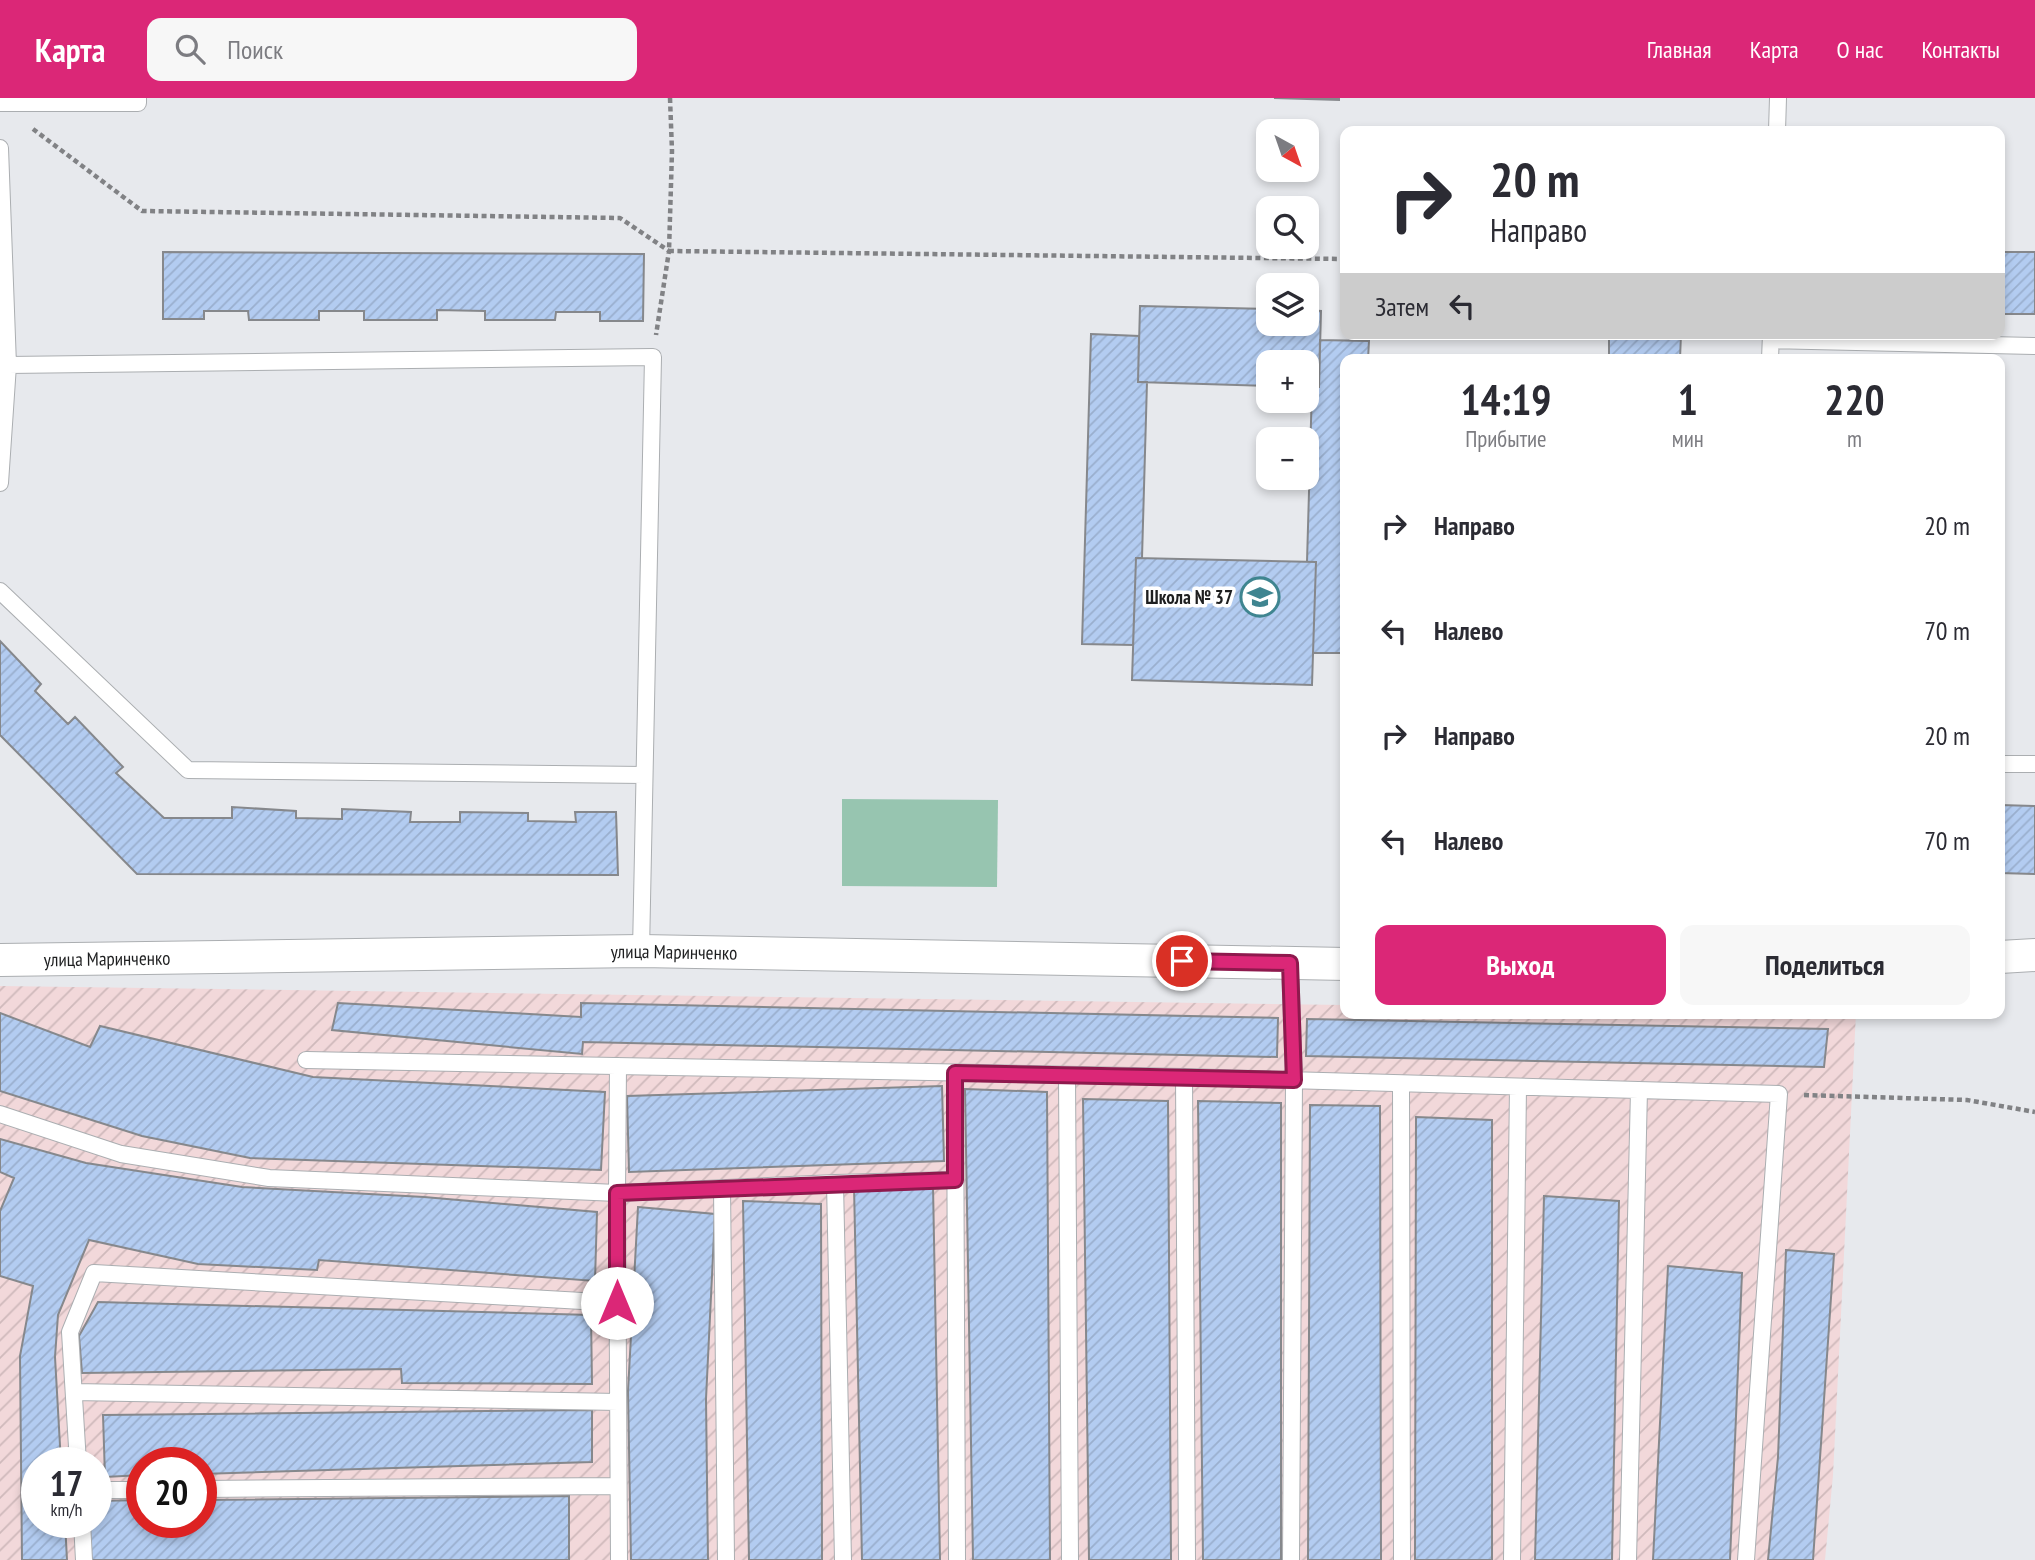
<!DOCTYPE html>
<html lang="ru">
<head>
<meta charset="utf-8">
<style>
	:root { --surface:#fff; --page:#f7f7f7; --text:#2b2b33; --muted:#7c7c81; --accent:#db2777 }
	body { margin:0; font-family:"PT Sans Narrow",sans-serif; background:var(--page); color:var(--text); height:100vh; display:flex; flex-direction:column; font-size:26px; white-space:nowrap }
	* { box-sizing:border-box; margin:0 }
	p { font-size:23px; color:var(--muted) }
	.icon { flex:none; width:38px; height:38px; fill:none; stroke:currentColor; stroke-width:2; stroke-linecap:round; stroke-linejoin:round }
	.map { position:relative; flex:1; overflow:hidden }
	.sheet { position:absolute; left:1340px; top:256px; width:665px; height:665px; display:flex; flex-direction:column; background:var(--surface); border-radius:14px; box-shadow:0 4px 10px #0003 }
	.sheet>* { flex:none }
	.top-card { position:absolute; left:1340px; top:28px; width:665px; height:214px; border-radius:14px; box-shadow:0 4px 10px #0003; background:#fff; color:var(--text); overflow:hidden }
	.needle { width:46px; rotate:140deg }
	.controls { position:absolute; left:1256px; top:21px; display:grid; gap:14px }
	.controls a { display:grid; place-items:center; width:63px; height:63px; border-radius:14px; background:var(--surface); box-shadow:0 4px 10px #0003; font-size:35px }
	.speed { position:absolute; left:21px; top:1349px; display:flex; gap:14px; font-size:35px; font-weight:700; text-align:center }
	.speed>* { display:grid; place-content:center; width:91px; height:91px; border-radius:50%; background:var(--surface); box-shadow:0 4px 10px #0003; line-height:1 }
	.speed small { font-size:18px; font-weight:400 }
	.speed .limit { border:10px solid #d22; background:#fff; color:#111 }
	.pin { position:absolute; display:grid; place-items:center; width:60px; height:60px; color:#fff; margin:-30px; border:4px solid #fff; border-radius:50%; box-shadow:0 2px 7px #0007 }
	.me { position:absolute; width:77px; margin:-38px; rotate:0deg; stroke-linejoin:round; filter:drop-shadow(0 0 5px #0008) }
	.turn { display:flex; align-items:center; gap:24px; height:147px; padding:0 35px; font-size:32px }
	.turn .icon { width:91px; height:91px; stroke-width:2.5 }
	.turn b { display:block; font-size:49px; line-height:60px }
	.then { display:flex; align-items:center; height:66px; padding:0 35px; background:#0003; gap:14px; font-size:26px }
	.eta { display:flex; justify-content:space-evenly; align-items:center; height:119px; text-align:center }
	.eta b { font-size:42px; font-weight:700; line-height:49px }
	.action { display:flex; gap:14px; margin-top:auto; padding:14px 35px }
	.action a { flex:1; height:80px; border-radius:14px; background:var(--accent); color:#fff; font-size:28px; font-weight:700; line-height:80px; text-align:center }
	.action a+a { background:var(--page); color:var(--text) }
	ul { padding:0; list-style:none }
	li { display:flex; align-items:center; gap:21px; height:105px; padding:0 35px }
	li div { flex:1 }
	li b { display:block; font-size:26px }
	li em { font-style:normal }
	header { display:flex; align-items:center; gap:42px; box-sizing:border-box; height:98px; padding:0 35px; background:var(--accent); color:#fff }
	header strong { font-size:33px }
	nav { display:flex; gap:38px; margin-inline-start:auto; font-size:24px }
	.search { width:490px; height:63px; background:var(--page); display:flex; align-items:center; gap:18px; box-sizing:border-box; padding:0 24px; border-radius:14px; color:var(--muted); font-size:26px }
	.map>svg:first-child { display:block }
</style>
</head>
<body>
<header>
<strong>Карта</strong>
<div class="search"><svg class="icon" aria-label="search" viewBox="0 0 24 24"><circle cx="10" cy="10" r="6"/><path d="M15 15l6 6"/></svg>Поиск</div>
<nav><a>Главная</a><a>Карта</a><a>О нас</a><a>Контакты</a></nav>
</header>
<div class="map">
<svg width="2035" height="1462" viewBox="0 0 2035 1462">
	<defs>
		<pattern id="industrial-furrows" width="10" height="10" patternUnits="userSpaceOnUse" patternTransform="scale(1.75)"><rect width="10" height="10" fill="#f2d8da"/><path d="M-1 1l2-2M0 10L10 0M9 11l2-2" fill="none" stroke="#cfb9bb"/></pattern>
		<pattern id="building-hatch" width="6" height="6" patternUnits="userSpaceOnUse" patternTransform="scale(1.75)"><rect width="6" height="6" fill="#b3ccf1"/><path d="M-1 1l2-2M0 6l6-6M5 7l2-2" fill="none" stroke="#9aafce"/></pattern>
	</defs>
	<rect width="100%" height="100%" fill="#e7e9ed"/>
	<path fill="url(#industrial-furrows)" fill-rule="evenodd" d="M0 888 1346 907V915H1856L1833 1377 1825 1462H0ZM37 1365H96V1424H37ZM142 1365H201V1424H142Z"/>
	<path fill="#97c5b0" d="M842 701 998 702 997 789 842 788Z"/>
	<path fill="url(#building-hatch)" stroke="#86888c" stroke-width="2" d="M1274 0H1339V2Z
		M163 154 644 156 643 223H600V214H556L555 222H485V213L437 212V222H364V213H319V222H249L248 213H204V221H163Z
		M2000 154H2035V216H2000Z
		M1140 208 1269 211V226H1307V212L1321 213 1319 289H1307V264H1269V288L1138 284Z
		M1091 236 1139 238 1138 284H1147L1142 460H1136L1133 547 1082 546Z
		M1609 236H1681L1680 261H1609Z
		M1320 242 1369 243 1368 261H1346V555H1313L1316 464H1307L1312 289H1319Z
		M1136 460 1316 464 1312 587 1132 582Z
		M0 543 41 586 35 593 68 626 75 619 123 669 116 675 164 720H232V709L296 713V720L342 721V711L411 714 410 724H460V714L528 715V723L576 724 575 714H616L618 777 137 776 0 637Z
		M2000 707 2035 708V776L2000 775Z
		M338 905 581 919V905L1278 920 1277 959 583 944 582 956 332 932Z
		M0 915 90 949 100 928 313 979 605 994 601 1072 250 1060 142 1038 0 993Z
		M1307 921 1828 931 1824 969 1306 958Z
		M942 988 944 1063 629 1074 627 998Z
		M965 991 1047 994 1050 1462H973Z
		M1083 1001 1168 1003 1171 1462H1089Z
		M1198 1003 1281 1005V1462H1203Z
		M1310 1007 1380 1008 1381 1462H1308Z
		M1416 1019 1492 1022V1462H1415Z
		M0 1041 86 1065 242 1089 424 1099 597 1114 595 1183 319 1162 317 1172 198 1166 89 1142 58 1217 55 1259 61 1365H37V1424H65L67 1462H22L20 1258 33 1188 0 1178V1113L14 1080 0 1074Z
		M854 1088H933L940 1462H862Z
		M1544 1098 1619 1103 1612 1462H1535Z
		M743 1103 821 1106 822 1462H749Z
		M638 1109 715 1116 706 1301 708 1462H631L628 1293Z
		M1786 1152 1834 1156 1813 1462H1768L1778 1359Z
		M1668 1168 1742 1175 1730 1462H1653Z
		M98 1204 591 1217 592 1286 402 1285 401 1271 82 1275 79 1238Z
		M592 1312V1364L201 1376V1365H142V1377L105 1379 103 1317Z
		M569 1398V1462H90V1424H96V1403L142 1402V1424H201V1402Z"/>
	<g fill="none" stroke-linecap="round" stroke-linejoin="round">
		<g stroke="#abaeb1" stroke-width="18">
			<path id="service" d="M0 5H138V0
				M1777 33 1778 0
				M0 50 8 267 653 259 641 853
				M1771 242 2035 248
				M1770 261 1771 236
				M0 385 8 267
				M0 493 188 672 644 677
				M2000 666H2035
				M1290 865 1294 982 1291 1462
				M306 962 1184 979
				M618 968 617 1095 835 1085 843 1462
				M955 975 957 1462
				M1067 977 1070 1462
				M1401 986 1402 1462
				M0 1016 121 1056 269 1080 617 1095 619 1462
				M835 1085 955 1082
				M722 1090 726 1462
				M74 1294 618 1304
				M78 1365 70 1234 94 1175 617 1205
				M201 1391 618 1388
				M96 1392H142
				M82 1424 84 1462
				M1187 1462 1184 979 1779 996 1746 1462
				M1512 1462 1518 989
				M1628 1462 1639 992"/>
		</g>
		<g stroke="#abaeb1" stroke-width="34">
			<g id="minor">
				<path d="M2000 859 2035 857"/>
				<path id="s1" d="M0 862 641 853 1346 866"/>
			</g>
		</g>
		<path stroke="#818285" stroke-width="4.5" stroke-dasharray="5 3.5" stroke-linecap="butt" d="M670 0 672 53 669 153 1346 161
			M33 31 142 113 620 120 669 153 656 237
			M1804 997 1967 1002 2035 1014"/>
		<use href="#service" stroke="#fff" stroke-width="16"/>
		<use href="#minor" stroke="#fff" stroke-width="32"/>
	</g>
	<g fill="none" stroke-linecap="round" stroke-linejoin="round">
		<g stroke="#8e194d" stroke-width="18">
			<path id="route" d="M617 1205V1095L955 1082V975L1294 982 1290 865 1182 863"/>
		</g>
		<use href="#route" stroke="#db2777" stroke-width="12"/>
	</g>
	<defs>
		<g id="school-ring" transform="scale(2.0125)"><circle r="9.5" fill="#fff" stroke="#3f8590" stroke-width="1.5"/><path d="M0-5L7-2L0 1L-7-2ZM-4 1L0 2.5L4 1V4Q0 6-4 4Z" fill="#3f8590"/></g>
	</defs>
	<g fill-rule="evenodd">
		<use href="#school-ring" x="1260" y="499"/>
	</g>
	<g text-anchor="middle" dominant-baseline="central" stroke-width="7" stroke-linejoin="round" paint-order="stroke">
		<g font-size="19" font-weight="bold" fill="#1e1f20" stroke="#fff" text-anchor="end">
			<text x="1233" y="499">Школа № 37</text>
		</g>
		<g font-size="19" fill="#1e1f20" stroke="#fff">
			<text stroke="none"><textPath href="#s1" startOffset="674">улица Маринченко</textPath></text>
			<text stroke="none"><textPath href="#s1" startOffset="107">улица Маринченко</textPath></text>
		</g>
	</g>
</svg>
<div class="controls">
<a><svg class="needle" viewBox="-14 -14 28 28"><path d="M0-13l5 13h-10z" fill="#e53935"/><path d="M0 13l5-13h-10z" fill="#7c7c81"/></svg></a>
<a><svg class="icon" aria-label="search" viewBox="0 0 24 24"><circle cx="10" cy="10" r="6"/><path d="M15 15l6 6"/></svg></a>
<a><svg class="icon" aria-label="layers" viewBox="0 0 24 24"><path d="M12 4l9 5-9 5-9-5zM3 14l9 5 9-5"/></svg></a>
<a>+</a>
<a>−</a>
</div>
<div class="speed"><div>17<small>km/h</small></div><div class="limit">20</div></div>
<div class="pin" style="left:1182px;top:863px;background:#d93025"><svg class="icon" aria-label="arrive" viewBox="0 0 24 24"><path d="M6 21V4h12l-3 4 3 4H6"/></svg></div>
<svg class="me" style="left:617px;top:1205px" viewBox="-20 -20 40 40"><circle r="19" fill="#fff"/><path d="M0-13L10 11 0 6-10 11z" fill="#db2777"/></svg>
<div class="top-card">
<div class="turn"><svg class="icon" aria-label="right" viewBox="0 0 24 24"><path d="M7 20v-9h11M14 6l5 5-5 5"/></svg><div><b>20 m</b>Направо</div></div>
<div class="then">Затем<svg class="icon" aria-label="left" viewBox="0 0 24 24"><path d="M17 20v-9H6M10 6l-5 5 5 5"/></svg></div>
</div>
<section class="sheet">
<div class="eta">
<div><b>14:19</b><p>Прибытие</p></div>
<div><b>1</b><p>мин</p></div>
<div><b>220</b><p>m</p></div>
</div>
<ul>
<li><svg class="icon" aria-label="right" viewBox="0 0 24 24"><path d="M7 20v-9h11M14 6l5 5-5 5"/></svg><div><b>Направо</b></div><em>20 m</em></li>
<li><svg class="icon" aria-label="left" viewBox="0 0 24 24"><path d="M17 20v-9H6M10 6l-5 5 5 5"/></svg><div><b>Налево</b></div><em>70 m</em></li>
<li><svg class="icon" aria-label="right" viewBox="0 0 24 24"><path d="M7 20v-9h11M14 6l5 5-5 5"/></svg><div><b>Направо</b></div><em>20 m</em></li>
<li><svg class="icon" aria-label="left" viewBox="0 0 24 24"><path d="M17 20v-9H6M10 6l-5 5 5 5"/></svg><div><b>Налево</b></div><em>70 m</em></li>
</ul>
<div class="action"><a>Выход</a><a>Поделиться</a></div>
</section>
</div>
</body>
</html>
